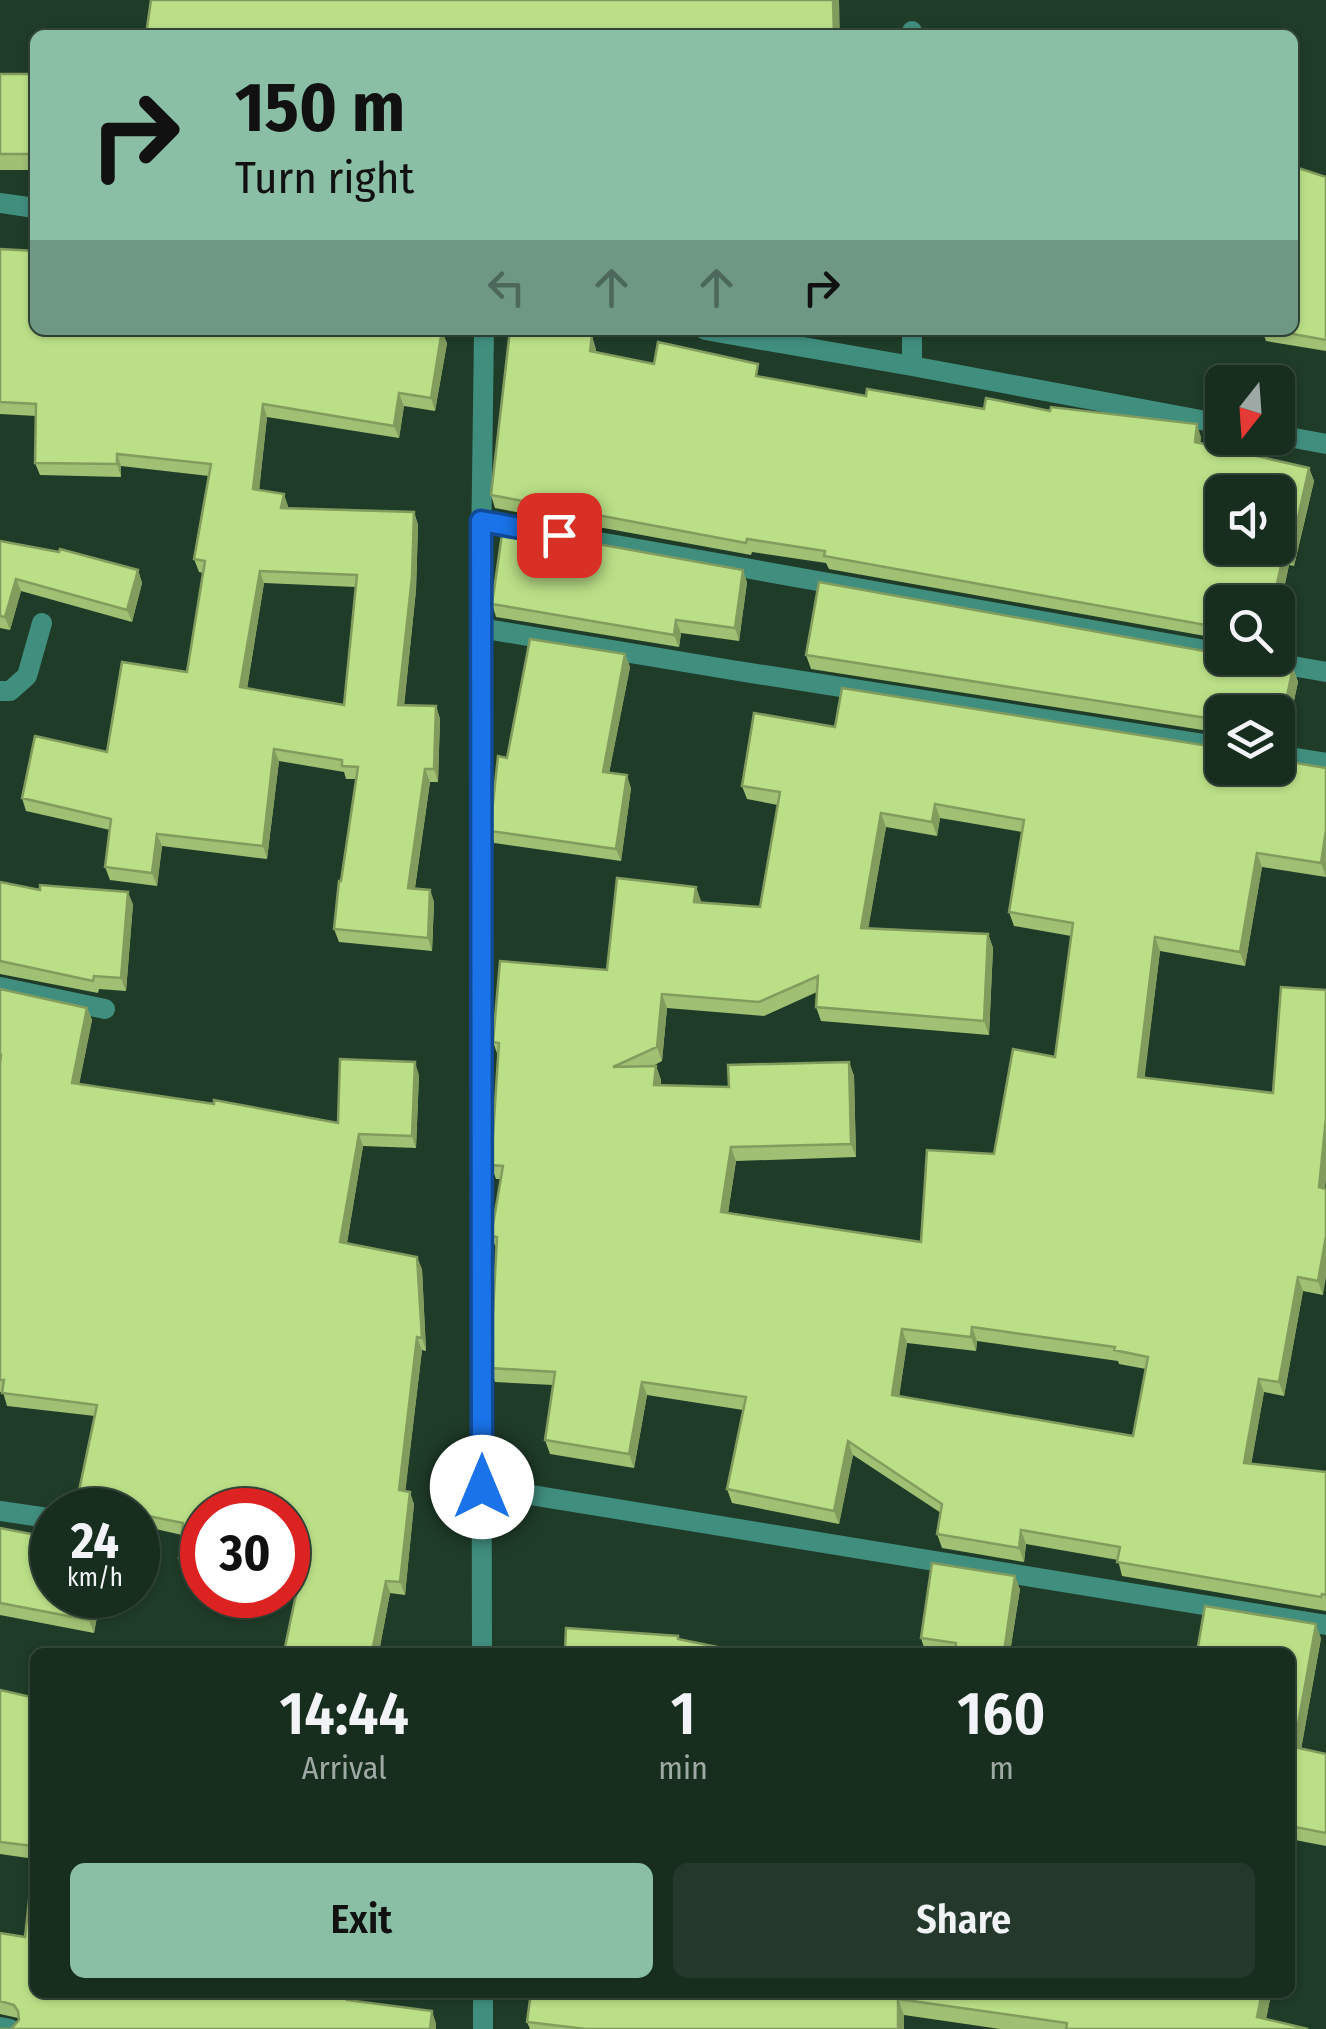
<!DOCTYPE html>
<html lang="en">
<head>
<meta charset="utf-8">
<style>
	:root { --surface:#172d1e; --page:#24392b; --text:#f1f3f6; --muted:#9ea8a4; --line:#36493c; --accent:#8abfa5 }
	body { margin:0; font-family:"Fira Sans Condensed",sans-serif; background:var(--page); color:var(--text); height:100vh; display:flex; flex-direction:column; font-size:38px; white-space:nowrap }
	* { box-sizing:border-box; margin:0 }
	p { font-size:32px; color:var(--muted) }
	.icon { flex:none; width:55px; height:55px; fill:none; stroke:currentColor; stroke-width:2; stroke-linecap:round; stroke-linejoin:round }
	.map { position:relative; flex:1; overflow:hidden }
	.panel { position:absolute; left:30px; top:1648px; width:1265px; height:350px; display:flex; flex-direction:column; background:var(--surface); border-radius:15px; box-shadow:0 2px 8px #0004,0 0 0 2px var(--line) }
	.panel>* { flex:none }
	.hud { position:absolute; left:30px; top:30px; width:1268px; height:305px; border-radius:15px; box-shadow:0 2px 8px #0004,0 0 0 2px var(--line); background:#8abfa5; color:#111; overflow:hidden }
	.needle { width:65px; rotate:197deg }
	.fabs { position:absolute; left:1205px; top:365px; display:grid; gap:20px }
	.fabs a { display:grid; place-items:center; width:90px; height:90px; border-radius:15px; background:var(--surface); box-shadow:0 2px 8px #0004,0 0 0 2px var(--line); font-size:50px }
	.speed { position:absolute; left:30px; top:1488px; display:flex; gap:20px; font-size:50px; font-weight:700; text-align:center }
	.speed>* { display:grid; place-content:center; width:130px; height:130px; border-radius:50%; background:var(--surface); box-shadow:0 2px 8px #0004,0 0 0 2px var(--line); line-height:1 }
	.speed small { font-size:25px; font-weight:400 }
	.speed .limit { border:15px solid #d22; background:#fff; color:#111 }
	.pin { position:absolute; display:grid; place-items:center; width:85px; height:85px; color:#fff; margin:-42px; border-radius:20px; box-shadow:0 5px 15px #0006 }
	.me { position:absolute; width:110px; margin:-55px; rotate:0deg; stroke-linejoin:round; filter:drop-shadow(0 0 8px #0008) }
	.turn { display:flex; align-items:center; gap:35px; height:210px; padding:0 40px; font-size:45px }
	.turn .icon { width:130px; height:130px; stroke-width:2.5 }
	.turn b { display:block; font-size:70px; line-height:85px }
	.lanes { display:flex; align-items:center; height:95px; padding:0 40px; background:#0003; justify-content:center; gap:50px; direction:ltr }
	.lanes .off { opacity:.35 }
	.eta { display:flex; justify-content:space-evenly; align-items:center; height:170px; text-align:center }
	.eta b { font-size:60px; font-weight:600; line-height:70px }
	.cta { display:flex; gap:20px; margin-top:auto; padding:20px 40px }
	.cta a { flex:1; height:115px; border-radius:15px; background:var(--accent); color:#111; font-size:40px; font-weight:600; line-height:115px; text-align:center }
	.cta a+a { background:var(--page); color:var(--text) }
	.map>svg:first-child { display:block }
</style>
</head>
<body>
<div class="map">
<svg width="1326" height="2029" viewBox="0 0 1326 2029">
	<rect width="100%" height="100%" fill="#1f3c28"/>
	<g fill="none" stroke-linecap="round" stroke-linejoin="round">
		<path stroke="#408e7e" stroke-width="20" d="M912 31V35
			M0 203 35 208
			M705 330 912 366 1222 424
			M912 330V366
			M1278 435 1326 444
			M481 521 1222 653
			M480 628 732 670 1222 747
			M1247 658 1326 672
			M0 691H10L27 676 42 623
			M1278 755 1326 763
			M0 987 105 1009
			M482 1487 1326 1625
			M0 1511 48 1518
			M482 1652 480 628 484 330
			M483 1992V2029
			M0 2027 10 2029"/>
	</g>
	<path fill="#a0c074" fill-rule="evenodd" d="M0 74H35V170H0Z
		M1326 177V351L1266 341 1262 330H1292Z
		M0 249 447 343 435 411 404 406 399 438 267 417 259 490 288 506V508L414 512 418 525 416 590 404 705 436 706 440 719 438 782H430L415 888 430 890 434 902 432 951 339 942 334 929 356 779H346L344 772 279 761 267 859 162 846 157 886 110 880 105 867 110 830 26 811 22 798 107 752 187 672 203 573 199 572 194 559 209 476 121 466V477L40 475 35 463 36 416 0 414ZM264 583 356 587 344 705 247 689Z
		M592 336 596 352 654 364 763 377 866 396 984 409 1050 411 1201 437 1200 443 1309 468 1314 481 1294 566 1289 565 1278 616V602H1222V639L829 569 826 563 752 552 751 555 495 508 491 495Z
		M0 541 138 570 142 583 132 622 21 591 10 630 0 628Z
		M747 582 739 641 681 633 679 647 496 617 492 604Z
		M625 654 630 667 609 773 631 788 621 861 494 843 490 831 507 758Z
		M806 655 1222 658 1293 668 1298 682 1285 742H1278V712H1222V733L811 669Z
		M835 727 1222 768H1326V877L1262 867 1245 966 1160 951 1144 1078 1325 1189 1323 1295 1303 1291 1284 1396 1264 1392 1251 1464 1326 1472V1611L1122 1576 1118 1560 1026 1544 1024 1562 942 1548 937 1534 941 1513 853 1455 839 1524 732 1503 727 1489 743 1410 647 1395 634 1468 550 1454 545 1440 553 1385 495 1382 490 1368 497 1250 491 1236 501 1179H496L491 1165 498 1056 493 1042 607 970 696 887 701 902 760 907 778 805 747 799 742 786ZM940 818 1022 832 1009 912 1014 926 1071 936 1055 1057 994 1154 921 1242 728 1213 736 1161 856 1157 854 1076 849 1062 729 1087 661 1085V1080L656 1066 651 1067 662 1061 667 1008 764 1016 817 992 816 1007 821 1021 989 1035 993 948 988 934 868 928 886 827 937 836ZM977 1341 1118 1361 1119 1364 1146 1369 1133 1436 899 1397 907 1343 976 1351Z
		M0 882 40 890 133 904 126 991 99 989 98 993 0 974Z
		M0 989 87 1008 92 1020 79 1084 338 1123 419 1075 416 1148 363 1146 347 1243 422 1269 426 1351 422 1350 405 1491 414 1504 405 1595 390 1593 379 1652H284L298 1583 288 1582V1510H202V1573L184 1571 179 1558 182 1535 138 1525V1510H75L95 1416 7 1406 3 1392H0Z
		M0 1528 52 1595H101L94 1633 0 1615Z
		M1020 1589 1010 1652H938L925 1651 921 1638Z
		M1321 1638 1301 1749 1326 1754V1846L1290 1839V1652Z
		M0 1690 35 1698V1859L0 1854Z
		M0 1933 35 1992 348 1993 351 2001 436 2023V2029H0H11L19 2020 18 2018 0 2014Z
		M531 1992 1270 1999 1266 2019 1308 2029H1000L904 2015V2029H530L527 2022Z"/>
	<path fill="#829c5e" d="M833 0H839L840 35H834Z
		M442 330 447 343 435 411 431 398Z
		M592 336 596 349 594 363 590 351Z
		M399 393 404 406 399 438 394 426Z
		M263 404 267 417 258 501 253 489Z
		M1197 424 1201 437 1199 455 1195 442Z
		M117 454 121 466V477L117 464Z
		M1309 468 1314 481 1294 566 1290 554Z
		M284 494 288 506 286 520 281 508Z
		M414 512 418 525 416 590 403 717 398 705Z
		M1284 552 1289 565 1278 616V602H1273Z
		M138 570 142 583 132 622 127 610Z
		M743 570 747 582 739 641 735 628Z
		M260 571 264 583 245 700 240 687Z
		M16 579 21 591 10 630 5 617Z
		M676 620 681 633 679 647 674 635Z
		M625 654 630 667 607 784 603 772Z
		M1293 668 1298 682 1285 742 1280 728Z
		M436 706 440 719 438 782 434 769Z
		M274 749 279 761 267 859 263 846Z
		M425 769 430 782 413 900 408 888Z
		M627 775 631 788 621 861 616 849Z
		M935 804 940 818 937 836 932 822Z
		M881 813 886 827 866 942 861 928Z
		M1326 830V877L1321 863Z
		M157 834 162 846 157 886 152 873Z
		M1257 853 1262 867 1245 966 1240 952Z
		M696 887 701 901 699 916 694 902Z
		M430 890 434 902 432 951 428 938Z
		M128 892 133 904 126 991 121 978Z
		M988 934 993 948 989 1035 984 1021Z
		M1155 937 1160 951 1143 1091 1138 1077Z
		M662 994 667 1008 662 1061 657 1047Z
		M87 1008 92 1020 77 1095 72 1083Z
		M415 1062 419 1075 416 1148 412 1136Z
		M849 1062 854 1076 856 1157 851 1144Z
		M656 1066 661 1080 660 1098 654 1085Z
		M1326 1118V1180L1324 1201 1319 1187Z
		M359 1134 363 1146 345 1255 340 1242Z
		M731 1147 736 1161 726 1226 721 1212Z
		M1326 1236V1277L1323 1295 1318 1281Z
		M417 1257 422 1269 426 1351 422 1338Z
		M1298 1277 1303 1291 1284 1396 1279 1382Z
		M972 1327 977 1341 976 1351 971 1337Z
		M902 1329 907 1343 897 1409 892 1395Z
		M417 1337 422 1350 404 1503 399 1490Z
		M1259 1379 1264 1392 1249 1477 1244 1463Z
		M642 1382 647 1395 634 1468 629 1454Z
		M848 1441 853 1455 839 1524 834 1511Z
		M410 1492 414 1504 405 1595 400 1582Z
		M1021 1530 1026 1544 1024 1562 1019 1548Z
		M1015 1576 1020 1589 1010 1652H1004Z
		M386 1581 390 1593 379 1652H372Z
		M94 1595H101L94 1633 89 1620Z
		M1316 1624 1321 1638 1299 1761 1294 1747Z
		M1262 1992H1268L1270 1999 1264 2029 1257 2017Z
		M898 1999 904 2015V2029H898Z
		M432 2011 436 2023V2029H430Z"/>
	<path fill="#badf87" stroke="#829c5e" stroke-width="2.5" fill-rule="evenodd" d="M151 0H833L834 35H146Z
		M0 74H35V154H0Z
		M1292 166 1326 177V340L1271 330H1292Z
		M0 249 35 251V330H442L431 398 399 393 394 426 263 404 253 489 284 494 281 508 414 512 412 577 398 705 436 706 434 769H425L408 888 430 890 428 938 334 929 339 881H341L358 767 342 766V760L274 749 263 846 157 834 152 873 105 867 111 819 22 798 35 736 107 752 122 662 187 672 205 561 194 559 211 464 117 454V464L35 463 36 404 0 402ZM260 571 357 575 344 705 240 687Z
		M510 330H541L592 336 590 351 654 364 658 342 758 364 756 376 866 396 867 389 984 409 986 398 1050 411 1051 407 1197 424 1195 442 1309 468 1290 554 1284 552 1273 602H1222V628L824 556 825 551 747 539 746 543 491 495ZM1222 492H1278V548H1222Z
		M503 527 743 570 735 628 676 620 674 635 492 604Z
		M0 541 59 552 60 549 138 570 127 610 16 579 5 617 0 616Z
		M819 582 1215 653 1222 652V658H1239L1293 668 1280 728H1278V712H1222V722L1219 720 806 655Z
		M530 639 625 654 603 772 627 775 616 849 490 831 498 756 507 758Z
		M842 688 1215 747 1222 746V768H1278V760L1326 768V830L1321 863 1257 853 1240 952 1155 937 1138 1077 1273 1093 1281 987 1326 990V1118L1319 1187 1326 1189V1236L1318 1281 1298 1277 1279 1382 1259 1379 1244 1463 1326 1472V1595L1322 1594 1321 1597 1117 1562 1120 1547 1021 1530 1019 1548 937 1534 942 1504 848 1441 834 1511 727 1489 746 1397 642 1382 629 1454 545 1440 555 1372 490 1368 497 1237 491 1236 503 1166 491 1165 499 1043 493 1042 500 961 607 970 617 878 696 887 694 902 760 907 780 792 742 786 754 713 835 727ZM935 804 1024 820 1009 912 1073 923 1055 1057 1013 1049 994 1154 927 1150 921 1242 721 1212 731 1147 851 1144 849 1062 728 1065 729 1087 654 1085 656 1066 613 1067 657 1047 662 994 759 1002 818 976 816 1007 984 1021 988 934 861 928 881 813 932 822ZM972 1327 1115 1347 1114 1350 1148 1357 1133 1436 892 1395 902 1329 971 1337Z
		M0 882 40 890V885L128 892 121 978 94 976 93 981 0 961Z
		M0 989 87 1008 72 1083 214 1104V1100L338 1123 340 1059 415 1062 412 1136 359 1134 340 1242 417 1257 422 1338 417 1337 399 1490 410 1492 400 1582 386 1581 372 1652H284L301 1571 288 1570V1510H202V1561L179 1558 183 1523 138 1514V1510H120L110 1508V1510H75L97 1405 2 1393 4 1380H0V1064L1 1055H0Z
		M0 1528 52 1538V1595H94L89 1620 0 1603Z
		M932 1563 1015 1576 1004 1652H955L956 1643 921 1638Z
		M1205 1606 1316 1624 1294 1747 1326 1754V1833L1290 1826V1652H1197Z
		M566 1628 678 1636V1639L742 1652H565Z
		M0 1690 35 1698V1832L33 1846 0 1842Z
		M33 1865H35V1992H347L348 1993 347 2000 432 2011 430 2029H0H11L19 2020 18 2011 14 2005 0 2001V1933L25 1937Z
		M531 1992H1262L1257 2017 1308 2029H1066L1067 2023 898 1999V2029H586L527 2022Z"/>
	<g fill="none" stroke-linecap="round" stroke-linejoin="round">
		<g stroke="#114b97" stroke-width="25">
			<path id="route" d="M482 1487 481 521 559 535"/>
		</g>
		<use href="#route" stroke="#1a73e8" stroke-width="18"/>
	</g>
</svg>
<div class="fabs">
<a><svg class="needle" viewBox="-14 -14 28 28"><path d="M0-13l5 13h-10z" fill="#e53935"/><path d="M0 13l5-13h-10z" fill="#9ea8a4"/></svg></a>
<a><svg class="icon" aria-label="sound" viewBox="0 0 24 24"><path d="M4 9h4l5-4v14l-5-4H4zM17 9q2 3 0 6"/></svg></a>
<a><svg class="icon" aria-label="search" viewBox="0 0 24 24"><circle cx="10" cy="10" r="6"/><path d="M15 15l6 6"/></svg></a>
<a><svg class="icon" aria-label="layers" viewBox="0 0 24 24"><path d="M12 4l9 5-9 5-9-5zM3 14l9 5 9-5"/></svg></a>
</div>
<div class="speed"><div>24<small>km/h</small></div><div class="limit">30</div></div>
<div class="pin" style="left:559px;top:535px;background:#d93025"><svg class="icon" aria-label="arrive" viewBox="0 0 24 24"><path d="M6 21V4h12l-3 4 3 4H6"/></svg></div>
<svg class="me" style="left:482px;top:1487px" viewBox="-20 -20 40 40"><circle r="19" fill="#fff"/><path d="M0-13L10 11 0 6-10 11z" fill="#1a73e8"/></svg>
<div class="hud">
<div class="turn"><svg class="icon" aria-label="right" viewBox="0 0 24 24"><path d="M7 20v-9h11M14 6l5 5-5 5"/></svg><div><b>150 m</b>Turn right</div></div>
<div class="lanes"><svg class="icon off" aria-label="left" viewBox="0 0 24 24"><path d="M17 20v-9H6M10 6l-5 5 5 5"/></svg><svg class="icon off" aria-label="ahead" viewBox="0 0 24 24"><path d="M12 20V5M6 11l6-6 6 6"/></svg><svg class="icon off" aria-label="ahead" viewBox="0 0 24 24"><path d="M12 20V5M6 11l6-6 6 6"/></svg><svg class="icon" aria-label="right" viewBox="0 0 24 24"><path d="M7 20v-9h11M14 6l5 5-5 5"/></svg></div>
</div>
<section class="panel">
<div class="eta">
<div><b>14:44</b><p>Arrival</p></div>
<div><b>1</b><p>min</p></div>
<div><b>160</b><p>m</p></div>
</div>
<div class="cta"><a>Exit</a><a>Share</a></div>
</section>
</div>
</body>
</html>
